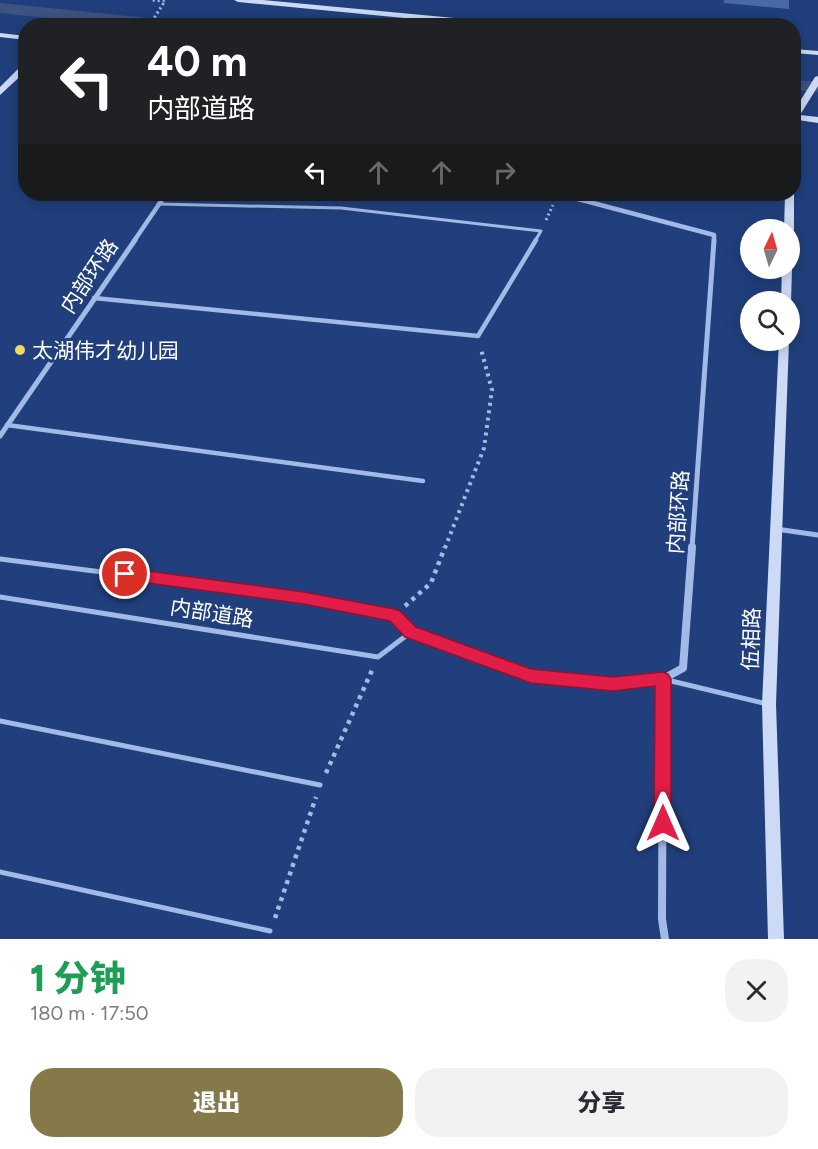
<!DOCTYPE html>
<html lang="zh">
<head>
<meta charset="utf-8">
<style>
	:root { --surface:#fff; --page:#f2f2f3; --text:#2b2b33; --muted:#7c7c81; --accent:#857949 }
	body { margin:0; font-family:Figtree,"Noto Sans SC",sans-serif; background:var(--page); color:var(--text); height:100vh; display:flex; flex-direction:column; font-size:22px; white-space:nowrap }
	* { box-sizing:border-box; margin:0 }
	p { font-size:20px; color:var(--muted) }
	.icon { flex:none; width:33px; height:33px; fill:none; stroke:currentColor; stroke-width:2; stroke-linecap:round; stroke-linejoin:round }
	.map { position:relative; height:939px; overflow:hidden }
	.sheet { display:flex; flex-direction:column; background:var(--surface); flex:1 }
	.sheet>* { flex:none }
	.top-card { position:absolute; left:18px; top:18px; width:783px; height:183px; border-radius:24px; box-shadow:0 3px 15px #0003; background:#202124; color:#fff; overflow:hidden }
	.needle { width:39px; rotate:5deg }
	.controls { position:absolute; left:740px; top:219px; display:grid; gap:12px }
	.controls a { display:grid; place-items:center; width:60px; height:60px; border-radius:50%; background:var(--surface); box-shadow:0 3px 15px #0003; font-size:30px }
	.pin { position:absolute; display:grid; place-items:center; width:51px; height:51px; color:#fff; margin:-26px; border:3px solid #fff; border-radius:50%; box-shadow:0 2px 6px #0007 }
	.me { position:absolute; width:66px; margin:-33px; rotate:0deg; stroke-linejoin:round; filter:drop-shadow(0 0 4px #0008) }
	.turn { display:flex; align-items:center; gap:21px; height:126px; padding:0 30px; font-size:27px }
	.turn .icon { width:78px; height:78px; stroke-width:2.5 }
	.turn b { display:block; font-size:42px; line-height:51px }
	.lanes { display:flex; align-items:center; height:57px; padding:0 30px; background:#0003; justify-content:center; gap:30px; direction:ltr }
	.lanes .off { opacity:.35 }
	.round { display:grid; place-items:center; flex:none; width:63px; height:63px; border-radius:24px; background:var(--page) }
	.headline { display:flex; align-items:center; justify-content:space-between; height:102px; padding:0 30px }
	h1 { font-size:36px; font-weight:800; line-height:45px; color:#1e9e55 }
	.cta { display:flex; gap:12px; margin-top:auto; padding:12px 30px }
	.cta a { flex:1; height:69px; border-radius:24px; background:var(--accent); color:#fff; font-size:24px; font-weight:800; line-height:69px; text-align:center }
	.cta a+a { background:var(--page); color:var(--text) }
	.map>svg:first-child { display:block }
</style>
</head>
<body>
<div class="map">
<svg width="818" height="939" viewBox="0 0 818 939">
	<rect width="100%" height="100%" fill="#203f7c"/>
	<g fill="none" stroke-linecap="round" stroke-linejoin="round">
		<path fill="#3d5481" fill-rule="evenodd" d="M0 3 178 21 186 26H123L0 13Z
			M794 80 818 82V92L794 90Z"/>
	</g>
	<path fill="#4869a5" d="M724 0H789V9L724 3Z"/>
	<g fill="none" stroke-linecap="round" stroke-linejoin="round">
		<path stroke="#a2bae6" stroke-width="3" stroke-dasharray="2 3" stroke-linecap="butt" d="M149 26 165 1 150 0
			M546 220 553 205"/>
		<path stroke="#a2bae6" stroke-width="4" stroke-dasharray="3 4.5" stroke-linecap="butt" d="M445 548 484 448 492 390 481 349"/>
		<path stroke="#a2bae6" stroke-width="4.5" stroke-dasharray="4 5" stroke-linecap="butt" d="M405 606 431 583 445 547
			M326 773 373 668
			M275 918 316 797"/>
		<path stroke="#a2bae6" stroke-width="3" d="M158 204 341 208 541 231 535 241"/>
		<path stroke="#a2bae6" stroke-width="4.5" d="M94 298 478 336 536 240
			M7 425 423 481"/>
		<path stroke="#a2bae6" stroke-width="5" d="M0 559 304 598 394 616 411 632 531 676 613 684 663 679 767 704
			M0 597 378 657 411 632
			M0 721 320 785
			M0 872 270 931"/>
		<path stroke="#a2bae6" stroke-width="4.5" d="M559 194 714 235V241
			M134 241 166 194"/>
		<path stroke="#a2bae6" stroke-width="5" d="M0 436 135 240
			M776 529 818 535
			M692 548 714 240"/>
		<path stroke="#a2bae6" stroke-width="8" d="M665 939 662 919 663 679 683 668 692 547"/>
		<path fill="#ccdaf5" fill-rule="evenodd" d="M234 0H263L518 24 522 26H487L238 2Z
			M0 33 26 36V40L0 37Z
			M794 49 818 51V55L794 53Z
			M23 64H26V71L0 95V87Z
			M818 76V86L800 115 818 117V123L798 120 794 124V111L815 77Z
			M794 192V230L789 233V230H784L785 194Z
			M789 265 792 268 791 302 789 305V302H781L782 268H789Z
			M789 339V340L776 704 784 939H768L762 704 779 340Z"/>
	</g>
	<path fill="#e11d48" stroke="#92132f" stroke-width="1.5" d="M125 568 304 592 394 609 400 611 416 627 531 669 613 677 663 672 668 674 671 679V823L669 829 663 831 656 829 654 823 655 686 613 691 531 683 405 637 390 621 304 604 125 580 120 578 118 574 120 570Z"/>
	<circle fill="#f4d963" stroke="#203f7c" stroke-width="2" cx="20" cy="350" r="6"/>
	<g text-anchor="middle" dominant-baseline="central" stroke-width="6" stroke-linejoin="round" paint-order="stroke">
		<g font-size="21" fill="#fff" stroke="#203f7c">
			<text transform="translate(89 276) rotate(-56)">内部环路</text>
			<text transform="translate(678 512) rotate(-86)">内部环路</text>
			<text transform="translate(212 613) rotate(9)">内部道路</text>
			<text transform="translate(751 639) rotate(-88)">伍相路</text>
		</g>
		<g font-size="21" fill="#fff" stroke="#203f7c" text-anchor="start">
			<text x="32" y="350">太湖伟才幼儿园</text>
		</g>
	</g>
</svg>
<div class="controls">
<a><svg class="needle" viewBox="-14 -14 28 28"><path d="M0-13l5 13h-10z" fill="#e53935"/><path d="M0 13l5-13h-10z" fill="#7c7c81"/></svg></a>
<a><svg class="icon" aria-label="search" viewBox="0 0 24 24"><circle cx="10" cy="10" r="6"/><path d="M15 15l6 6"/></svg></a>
</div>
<div class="pin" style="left:125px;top:574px;background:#d93025"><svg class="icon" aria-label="arrive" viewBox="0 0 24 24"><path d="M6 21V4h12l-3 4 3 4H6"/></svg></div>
<svg class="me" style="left:663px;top:823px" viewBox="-20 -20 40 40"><path d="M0-17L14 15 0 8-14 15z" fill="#e11d48" stroke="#fff" stroke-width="4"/></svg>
<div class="top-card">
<div class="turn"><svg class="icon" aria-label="left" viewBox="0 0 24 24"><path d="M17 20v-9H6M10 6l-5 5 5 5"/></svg><div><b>40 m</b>内部道路</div></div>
<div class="lanes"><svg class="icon" aria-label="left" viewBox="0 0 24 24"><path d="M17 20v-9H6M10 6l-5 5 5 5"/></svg><svg class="icon off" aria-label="ahead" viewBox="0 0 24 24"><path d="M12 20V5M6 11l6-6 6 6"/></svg><svg class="icon off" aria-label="ahead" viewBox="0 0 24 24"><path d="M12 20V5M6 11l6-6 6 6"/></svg><svg class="icon off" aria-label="right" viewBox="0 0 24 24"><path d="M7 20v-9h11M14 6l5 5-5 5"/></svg></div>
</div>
</div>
<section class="sheet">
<div class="headline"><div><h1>1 分钟</h1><p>180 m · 17:50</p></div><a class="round"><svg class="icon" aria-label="close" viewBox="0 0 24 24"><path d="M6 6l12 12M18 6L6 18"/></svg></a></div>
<div class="cta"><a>退出</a><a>分享</a></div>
</section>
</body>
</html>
